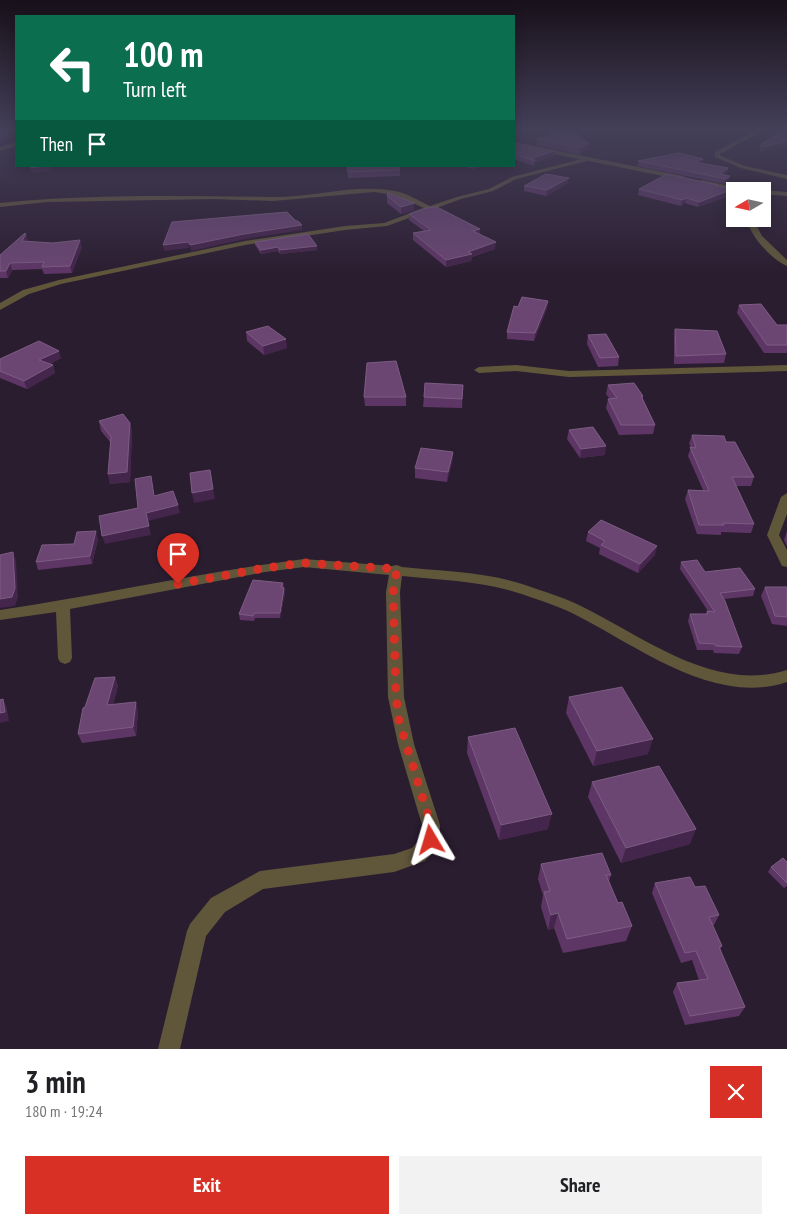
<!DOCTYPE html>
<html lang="en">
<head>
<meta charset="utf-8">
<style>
	:root { --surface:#fff; --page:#f2f2f2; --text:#202124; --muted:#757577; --accent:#d93025 }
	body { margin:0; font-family:"PT Sans Narrow",sans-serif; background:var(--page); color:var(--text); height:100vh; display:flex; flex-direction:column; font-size:19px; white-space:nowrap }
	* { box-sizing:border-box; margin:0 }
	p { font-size:16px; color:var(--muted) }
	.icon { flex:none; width:28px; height:28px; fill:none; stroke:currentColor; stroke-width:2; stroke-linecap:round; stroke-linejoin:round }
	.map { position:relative; height:1049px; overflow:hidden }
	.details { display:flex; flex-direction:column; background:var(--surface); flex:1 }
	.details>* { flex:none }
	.top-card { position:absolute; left:15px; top:15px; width:500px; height:152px; border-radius:0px; box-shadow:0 2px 12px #0003; background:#0b6e4f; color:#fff; overflow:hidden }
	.needle { width:32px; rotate:261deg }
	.controls { position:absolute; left:726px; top:182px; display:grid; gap:10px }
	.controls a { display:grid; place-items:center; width:45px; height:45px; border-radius:0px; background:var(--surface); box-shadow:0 2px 12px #0003; font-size:25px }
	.pin { position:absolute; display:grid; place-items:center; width:42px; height:42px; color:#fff; margin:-51px -21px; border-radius:50% 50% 50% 0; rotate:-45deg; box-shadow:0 0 5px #0007 }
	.pin .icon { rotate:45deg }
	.me { position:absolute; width:55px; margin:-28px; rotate:353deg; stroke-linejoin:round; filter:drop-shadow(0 0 4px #0008) }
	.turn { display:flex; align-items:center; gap:18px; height:105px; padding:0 25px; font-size:22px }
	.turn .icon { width:65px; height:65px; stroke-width:2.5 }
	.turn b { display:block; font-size:35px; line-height:42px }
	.then { display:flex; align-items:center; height:48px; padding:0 25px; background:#0003; gap:10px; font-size:19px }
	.round { display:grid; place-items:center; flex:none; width:52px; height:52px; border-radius:0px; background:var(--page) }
	.headline { display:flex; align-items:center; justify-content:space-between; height:85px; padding:0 25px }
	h1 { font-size:30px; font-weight:700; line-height:38px }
	.button { display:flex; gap:10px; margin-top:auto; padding:10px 25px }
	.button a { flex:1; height:58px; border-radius:0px; background:var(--accent); color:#fff; font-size:20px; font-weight:700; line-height:58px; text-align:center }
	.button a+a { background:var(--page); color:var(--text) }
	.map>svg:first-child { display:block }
</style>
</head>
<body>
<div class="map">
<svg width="787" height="1049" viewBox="0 0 787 1049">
	<rect width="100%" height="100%" fill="#2b1d30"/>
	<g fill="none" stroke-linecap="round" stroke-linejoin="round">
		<path fill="#60563a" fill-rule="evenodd" d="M760 128H767L720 154 721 156 745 166 787 175V179L741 168 715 157V152Z
			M16 142V146L0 151V147Z
			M589 157 591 160 516 179 493 191 461 199 387 226 345 230 245 245 61 284 29 294 0 310V303L23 290 59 280 245 241 345 226 384 223 424 208 395 195 374 192 273 201 214 199 47 202 0 207V203C90 194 180 196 270 197 312 198 354 183 395 191 407 193 419 201 430 206L457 197 489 189 512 177Z
			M747 219H753L762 236 787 260V266C772 260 749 235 747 219Z
			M516 365 569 371 787 365V371L569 377 516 371 479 373 474 370 479 367Z
			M787 493V514L779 535 787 550V567L782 566 767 535 781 497Z
			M304 559 392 566 397 565 402 567C440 571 487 572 522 584 542 591 564 597 583 607 644 637 714 693 787 670V682C713 707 635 644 572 613 555 605 534 598 515 592 480 581 439 580 402 576L400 592 404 697 414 744 440 825V840L437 846 425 861 394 872 263 889 225 912 206 936 180 1049H158L187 931 190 924 211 898 260 871 394 854 412 848 422 837V825L398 744 388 697 386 592 389 575 304 567 265 572 70 609 72 658 70 662 65 664 60 662 58 658 56 612 0 620V610C102 595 202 572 304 559Z"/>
		<path fill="#60563a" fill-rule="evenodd" d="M514 142 683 176 686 178 683 180 514 146Z
			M702 180 754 191 735 192 700 183V181Z
			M762 190 787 192V196L762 194V191H759Z"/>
	</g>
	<path fill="#5e3666" d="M787 128V145L761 152 760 148 761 144Z
		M537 139 589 144 588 149 579 154 536 145Z
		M514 143 554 151 553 156 535 162 534 166 514 159Z
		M638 161 702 163 728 168 727 173 725 175 730 176 728 181 725 184 637 166Z
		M463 166H483L473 169Z
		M347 168 400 170V176L348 178Z
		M568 183 546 196 524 191V186Z
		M718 185 717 186 735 191V194L698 207 685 203 681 206 638 195 639 189Z
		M387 196 414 210 401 214 387 203Z
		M409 214 480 229V235L495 249 472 257 471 261 446 267 413 240V233L424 231 409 220Z
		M28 241V242L82 247 72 273 44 274 42 269 12 270 8 278H0V255Z
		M255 242 317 250 280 254 278 251 261 254 255 245Z
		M739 305 777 325H787V353H764L737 313Z
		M547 308 534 341 507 339V332Z
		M675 329 726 354 724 363 674 364V338Z
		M246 332 287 348 264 355 247 341Z
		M588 335 619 357 618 366 598 367 587 344Z
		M61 358 50 364 53 365 55 373 27 389 0 378V359Z
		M463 385 462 408 423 407 424 397Z
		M608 385 643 396V399L655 425 653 434 619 435 606 408 608 399H610L606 394Z
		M364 397H406V406H365Z
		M99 421 130 423 132 432 130 482 110 484 108 474 111 443 101 431Z
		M569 430 605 455 580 458 567 439Z
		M692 435 726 442 754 477 751 486H736L754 524 751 533 721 532V535L697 534 685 499 688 490H703L688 456 691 447 689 444Z
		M453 452 452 462 447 482 415 478V468Z
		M787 531V546L784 540Z
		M588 532 655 555 638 573 599 554 600 548 586 541Z
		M98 539 92 564 38 570 36 562 74 544Z
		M681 562 705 572 755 589 753 596 724 599 742 647 739 654 714 653 713 650H697L688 621 690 614H706L707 611H708L680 569Z
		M283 583 285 593 280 618H255L254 621 240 620 239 614Z
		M765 587H787V626L772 624 761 596Z
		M115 677 118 686 113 704 138 711 136 736 82 743 78 734 85 707Z
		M569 697 648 754 593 766 566 713Z
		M468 737 548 829 499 840 467 753Z
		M592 782 690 844 621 863 588 797Z
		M787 862V886L784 888 768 872 771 867Z
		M541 864 611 875 609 881 618 903 632 926 626 941 563 953 554 928 548 930 541 907 543 895 538 879Z
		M655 883 695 887 719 915 714 925H712L722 946 720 950 745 1007 739 1016 685 1025 673 992 677 983 699 980 692 960 681 963 652 893Z"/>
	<path fill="#44254b" d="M13 128H16V131L0 144V138Z
		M787 141V145L761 152 762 147Z
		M589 144 588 149 579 154 580 148Z
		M554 151 553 156 535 162V161L533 158Z
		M703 159 702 164 695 162Z
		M45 166H52V171L32 173 31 168Z
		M474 166H483L473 169Z
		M728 168 727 173 721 178 720 174Z
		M730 176 728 181 725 184 726 179Z
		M569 178 568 183 546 196 547 190Z
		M736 188 735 194 698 207 699 202Z
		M687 198 685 203 681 206 682 200Z
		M414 203V210L401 214V207Z
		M302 225V230L245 239 191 251 190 245 244 234Z
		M480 229V236L473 231Z
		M26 234 28 241 24 248 22 241Z
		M80 240 82 247 72 273 70 266Z
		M188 242 189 248 164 251 163 245Z
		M496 242 495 249 472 257 471 261 446 267V260Z
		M317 246V250L280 254V250Z
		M278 247V251L261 254V250Z
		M10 263 12 270 8 278 6 271Z
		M548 301 547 308 534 341 535 333Z
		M286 339 287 348 264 355 263 346Z
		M59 351 61 358 41 368 39 360Z
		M53 365 55 373 27 389 24 381Z
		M130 423 132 432 130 482 110 484 108 474Z
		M606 446 605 455 580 458 581 449Z
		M453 452 452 462 447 482 448 472Z
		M213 489 215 499 194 503 192 493Z
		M178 505 180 513 148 521 146 513Z
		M149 526 151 535 105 544 102 536Z
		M96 531 98 539 92 564 90 556Z
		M657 546 655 555 638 573 640 564Z
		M13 552 16 560 18 597 15 606 0 608V599Z
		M284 588 285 593 280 618V613Z
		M115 677 118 686 110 714 107 705Z
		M3 699 7 708 9 721 0 723V713Z
		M136 702 138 711 136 736 133 727Z
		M653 739 648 754 593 766 597 751Z
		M552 814 548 829 499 840 501 825Z
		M696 829 690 844 621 863 626 848Z
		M558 913 554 928 548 930 551 915Z"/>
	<path fill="#6b4673" stroke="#7d5c83" d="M0 128H13L0 138Z
		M787 128V141L762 147 761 144Z
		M571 129 589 144 580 148 537 139Z
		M514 143 554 151 533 158 535 161 514 154Z
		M679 153 703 159 695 162 728 168 720 174 730 176 726 179 678 169 680 168 677 169 638 161Z
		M31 166H45L31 168Z
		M353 166H399L400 170 348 172 347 168Z
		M546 174 569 178 547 190 524 186Z
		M667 174 718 185 716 186 736 188 699 202 687 198 682 200 639 189Z
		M388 193 414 203 401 207 387 196Z
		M437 207 480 229 473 231 496 242 468 252 472 254 446 260 413 233 431 230 409 214 426 208Z
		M287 212 296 221H298L302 225 244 234 190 245 188 242 163 245 172 222Z
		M25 233 26 234 22 241 53 243 80 240 70 266 42 267 44 262 10 263 6 271H0V255Z
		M308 234 317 246 280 250 278 247 261 250 255 242Z
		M522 297 548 301 535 333 507 332 514 306 518 307Z
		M761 304 777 325H787V345H767L739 305Z
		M268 326 286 339 263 346 246 332Z
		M675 329 717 331 726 354 676 356Z
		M606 334 619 357 600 358 588 335Z
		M39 341 59 351 39 360 53 365 24 381 0 371V359Z
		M396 361 406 397H364L367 363Z
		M425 383 463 385 462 399 424 397Z
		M634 383 643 396H641L655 425H621L608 399 617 398 608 385Z
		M123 414 130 423 127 472 108 474 111 437 99 421Z
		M593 427 606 446 581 449 569 430Z
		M692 435 724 436 726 442H735L754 477H732L754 524 723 523 724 525H699L688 490 709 491 690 447 696 448Z
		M421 448 453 452 448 472 415 468Z
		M210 470 213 489 192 493 190 473Z
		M151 476 154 496 173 491 178 505 146 513 149 526 102 536 99 516 138 508 135 479Z
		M601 520 657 546 640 564 601 545 605 541 588 532Z
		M96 531 90 556 36 562 42 545 74 544 77 532Z
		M13 552 15 588 12 597 0 599V555Z
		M697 560 705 572 740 568 755 589 720 593 725 601 742 647 716 646 715 644 699 643 690 614H708L707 611 715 612 681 562Z
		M253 580 283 583 281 587 284 588 280 613H254L253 616 239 614Z
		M765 587H787V617L775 616Z
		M115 677 107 705 136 702 133 727 78 734 83 708 85 707 95 678Z
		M622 687 653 739 597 751 569 697Z
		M3 699 5 712 0 713V700Z
		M515 728 552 814 501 825 468 737Z
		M659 766 696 829 626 848 592 782Z
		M602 853 611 875H606L618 903 622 902 632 926 567 939 558 913 551 915 544 892 550 891 541 864Z
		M783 858 787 862V883L771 867Z
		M690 877 695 887 705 886 719 915 709 917 722 946 719 947 745 1007 690 1016 677 983 708 979 696 951 685 953 655 883Z"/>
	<linearGradient id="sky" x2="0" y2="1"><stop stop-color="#18101a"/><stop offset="0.47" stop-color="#444059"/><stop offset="1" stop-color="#444059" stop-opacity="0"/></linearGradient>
	<rect width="787" height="275" fill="url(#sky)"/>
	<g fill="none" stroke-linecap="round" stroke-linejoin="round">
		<path stroke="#d93025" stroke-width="9" stroke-dasharray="0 16.2" d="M178 584 265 568 304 563 397 569 393 592 396 697 399 721 431 825V840"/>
	</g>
</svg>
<div class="controls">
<a><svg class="needle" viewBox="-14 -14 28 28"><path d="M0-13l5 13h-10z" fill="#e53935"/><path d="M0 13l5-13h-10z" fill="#757577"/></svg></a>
</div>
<div class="pin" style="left:178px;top:584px;background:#d93025"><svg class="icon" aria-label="arrive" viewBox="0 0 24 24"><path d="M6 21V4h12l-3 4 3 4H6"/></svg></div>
<svg class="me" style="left:431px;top:840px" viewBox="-20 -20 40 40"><path d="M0-17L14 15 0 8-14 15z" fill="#d93025" stroke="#fff" stroke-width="4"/></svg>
<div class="top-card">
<div class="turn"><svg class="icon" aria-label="left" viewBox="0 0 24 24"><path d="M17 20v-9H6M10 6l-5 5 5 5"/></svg><div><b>100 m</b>Turn left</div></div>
<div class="then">Then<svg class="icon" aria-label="arrive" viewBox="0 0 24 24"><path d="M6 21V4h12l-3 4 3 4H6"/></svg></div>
</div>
</div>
<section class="details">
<div class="headline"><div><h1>3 min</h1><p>180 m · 19:24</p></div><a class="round" style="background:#d93025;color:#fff"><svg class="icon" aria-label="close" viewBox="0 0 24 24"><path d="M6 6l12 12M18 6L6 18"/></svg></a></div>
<div class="button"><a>Exit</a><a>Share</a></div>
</section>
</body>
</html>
